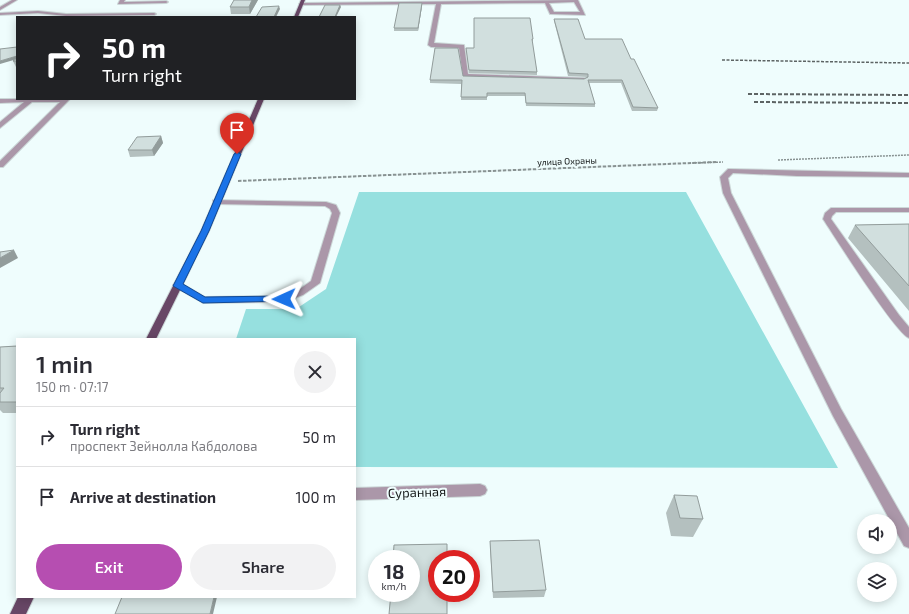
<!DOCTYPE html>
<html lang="en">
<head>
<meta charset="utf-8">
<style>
	:root { --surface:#fff; --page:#f2f2f3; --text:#2b2b33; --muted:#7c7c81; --line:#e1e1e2; --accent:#b64eb1 }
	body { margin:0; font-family:"Exo 2",sans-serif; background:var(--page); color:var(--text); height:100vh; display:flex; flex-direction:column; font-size:15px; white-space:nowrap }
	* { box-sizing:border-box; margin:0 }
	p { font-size:13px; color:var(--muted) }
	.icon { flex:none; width:22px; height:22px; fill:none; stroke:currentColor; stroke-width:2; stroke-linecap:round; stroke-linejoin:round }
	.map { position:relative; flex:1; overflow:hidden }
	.sheet { position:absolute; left:16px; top:338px; width:340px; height:260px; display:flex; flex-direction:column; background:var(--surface); border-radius:0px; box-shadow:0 2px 10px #0003 }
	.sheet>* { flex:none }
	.top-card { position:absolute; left:16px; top:16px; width:340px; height:84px; border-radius:0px; box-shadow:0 2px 10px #0003; background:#202124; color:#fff; overflow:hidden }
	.tools { position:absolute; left:857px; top:514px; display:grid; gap:8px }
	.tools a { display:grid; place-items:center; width:40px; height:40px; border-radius:50%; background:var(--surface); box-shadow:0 2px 10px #0003; font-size:20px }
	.speed { position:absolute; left:368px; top:550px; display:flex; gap:8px; font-size:20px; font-weight:700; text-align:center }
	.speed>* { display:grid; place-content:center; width:52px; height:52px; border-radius:50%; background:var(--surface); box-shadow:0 2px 10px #0003; line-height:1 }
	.speed small { font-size:10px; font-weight:400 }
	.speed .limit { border:6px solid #d22; background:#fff; color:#111 }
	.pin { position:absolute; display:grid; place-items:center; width:34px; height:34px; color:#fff; margin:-41px -17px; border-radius:50% 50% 50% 0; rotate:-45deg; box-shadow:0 0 4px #0007 }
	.pin .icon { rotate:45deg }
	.me { position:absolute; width:44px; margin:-22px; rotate:269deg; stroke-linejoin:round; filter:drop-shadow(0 0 3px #0008) }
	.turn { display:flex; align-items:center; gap:14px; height:84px; padding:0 20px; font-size:18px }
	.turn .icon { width:52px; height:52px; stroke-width:2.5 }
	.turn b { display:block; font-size:28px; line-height:34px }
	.round { display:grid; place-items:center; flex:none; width:42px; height:42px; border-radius:21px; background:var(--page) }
	.headline { display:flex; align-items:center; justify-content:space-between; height:68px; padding:0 20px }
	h1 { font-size:24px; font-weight:600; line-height:30px }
	.cta { display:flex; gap:8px; margin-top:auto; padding:8px 20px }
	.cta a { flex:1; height:46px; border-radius:24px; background:var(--accent); color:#fff; font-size:16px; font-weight:600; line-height:46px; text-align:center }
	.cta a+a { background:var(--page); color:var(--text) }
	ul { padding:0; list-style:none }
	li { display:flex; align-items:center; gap:12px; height:60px; padding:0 20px; border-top:1px solid var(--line) }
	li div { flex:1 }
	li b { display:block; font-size:15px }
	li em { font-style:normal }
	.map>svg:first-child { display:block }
</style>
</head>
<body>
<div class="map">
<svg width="909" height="614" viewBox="0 0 909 614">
	<rect width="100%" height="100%" fill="#effdfd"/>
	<path fill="#96e0df" d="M359 192H686L838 468 355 467V339H236L246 309H296L326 289Z"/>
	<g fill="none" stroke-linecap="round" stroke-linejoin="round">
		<g stroke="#ccd8d8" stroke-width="2">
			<path id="minor" d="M12 0H17L0 10V7Z
				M120 0H125L124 2 166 1 168 2 166 3 118 4Z
				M578 0 585 15 550 14 545 3 441 4 434 43 464 45 468 74 586 78V80L584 81 463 77 459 48 431 47 428 45 436 4 301 5 299 4 301 3ZM574 2 580 12H554L549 3Z
				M38 11 66 14 154 13 156 14 154 15 66 16 38 13 0 15V13Z
				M0 99H70L3 167H0V161L60 102H32L0 128V122L24 102 0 103Z
				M728 169 909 173V177L797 176 733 173 728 178 731 193 841 409 909 528V548L904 546 833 416 723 193 720 177Z
				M213 200 326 202 336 205 340 213 320 283 303 295 284 302 203 303 175 287 173 285 175 283H181L205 297 283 296 297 291 311 281 332 213 330 209 325 206 216 204H213Z
				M831 208H909V212H836L832 216 831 219 899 315 909 327V338C896 334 835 237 823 219L825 213Z
				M480 484 485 486 487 490 485 494 480 496 355 500V488Z"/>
		</g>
		<g stroke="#ccd8d8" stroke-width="2">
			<path id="major" d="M301 0H305L298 17H294Z
				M258 99H264L209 231 156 339H146L201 231Z
				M18 597H34L26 614H10Z"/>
		</g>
		<path stroke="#889292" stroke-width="1.5" stroke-dasharray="2 1" stroke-linecap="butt" d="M778 160 909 155
			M692 163 723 162"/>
		<path stroke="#889292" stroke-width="2" stroke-dasharray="3.5 1.5" stroke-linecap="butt" d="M238 181 717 162"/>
		<use href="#minor" fill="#ab97a9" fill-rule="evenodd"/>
		<use href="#major" fill="#684766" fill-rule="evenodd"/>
		<path stroke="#5d6464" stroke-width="1.5" stroke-dasharray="3 1.5" stroke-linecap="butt" d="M722 60 909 63"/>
		<path stroke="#5d6464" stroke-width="2" stroke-dasharray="4 2" stroke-linecap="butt" d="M748 94 909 95
			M754 102 909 103"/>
	</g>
	<path fill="#b4c0bf" d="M258 0 250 14H231L230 7Z
		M422 6 418 31H394V28Z
		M554 19 585 39 631 59 658 108 657 111H632L621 83H589L595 104V107L526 106 525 96H487V100H461V84L430 83V80L463 76 584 79 587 77 568 76 554 21Z
		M533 39V41H532L537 72V75L469 73 466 48H474Z
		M17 47V69L13 61 15 60Z
		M161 136 163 143 154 156 130 157 128 150Z
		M909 224V311L848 238 855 225Z
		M17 346V413H3L0 410V347Z
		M674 495 703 519 693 537 671 536 666 513Z
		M490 541 546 590 544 597 493 598 490 548Z"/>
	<path fill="#929c9b" d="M252 0H258L250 14 249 7Z
		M422 3V6L418 31V28Z
		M340 5 341 7 336 17H335Z
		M279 6 280 9 276 17H274Z
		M17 56V59L0 64V61Z
		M161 136 163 143 154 156 152 150Z
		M14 250 18 258 0 268V258Z
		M214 597H217L213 614H210Z"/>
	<path fill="#d1dfde" stroke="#929c9b" d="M234 0H252L249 7H230Z
		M399 3H422L418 28H394Z
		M325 5H340L335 17H319Z
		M279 6 274 17H256L262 7Z
		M474 18H530L533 39H532L537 72 469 70 466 48H474Z
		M554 19H578L585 39H622L631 59H634L658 108 633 107 622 80H588L595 104 526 103 525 93H487V97H461L462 80H430L435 48H458L463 76 584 79 588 77V74L569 73Z
		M17 47V56L0 61V49Z
		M17 58V61H13Z
		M161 136 152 150H128L137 137Z
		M909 224V286L855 225Z
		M14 250 0 258V252Z
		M17 346V402H0V393L4 388H0V347Z
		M674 495 697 496 703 519 680 518Z
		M539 540 546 590 493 592 490 541Z
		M447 544V559H437V593H447V614H389L391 593H411V559H393L394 545Z
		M122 597H214L210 614H115Z"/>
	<path fill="#1a73e8" stroke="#114b97" d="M237 152 241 154 209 231 183 284 205 297 284 296 287 297 288 299 287 301 203 303 173 286 201 231 234 154Z"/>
	<g text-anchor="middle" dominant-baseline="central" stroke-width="4" stroke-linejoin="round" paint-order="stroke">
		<g font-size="9" fill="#141818" stroke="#effdfd">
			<text transform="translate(567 161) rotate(-2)">улица Охраны</text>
		</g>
		<g font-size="13" fill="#141818" stroke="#effdfd">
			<text transform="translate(417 492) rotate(-2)">Суранная</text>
		</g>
	</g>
</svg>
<div class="tools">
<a><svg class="icon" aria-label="sound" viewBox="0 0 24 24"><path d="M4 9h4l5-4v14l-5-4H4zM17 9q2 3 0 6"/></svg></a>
<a><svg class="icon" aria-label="layers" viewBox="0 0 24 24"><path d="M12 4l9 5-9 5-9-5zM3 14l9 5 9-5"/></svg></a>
</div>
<div class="speed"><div>18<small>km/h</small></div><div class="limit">20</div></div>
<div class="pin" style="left:237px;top:154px;background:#d93025"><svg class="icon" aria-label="arrive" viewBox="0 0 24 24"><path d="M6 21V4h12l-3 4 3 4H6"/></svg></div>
<svg class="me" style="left:284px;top:299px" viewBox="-20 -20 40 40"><path d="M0-17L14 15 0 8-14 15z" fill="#1a73e8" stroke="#fff" stroke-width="4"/></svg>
<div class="top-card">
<div class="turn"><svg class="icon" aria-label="right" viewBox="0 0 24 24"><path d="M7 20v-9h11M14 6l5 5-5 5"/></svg><div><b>50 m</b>Turn right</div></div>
</div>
<section class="sheet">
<div class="headline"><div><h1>1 min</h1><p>150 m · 07:17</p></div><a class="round"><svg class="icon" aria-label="close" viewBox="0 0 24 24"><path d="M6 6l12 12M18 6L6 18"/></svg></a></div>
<ul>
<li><svg class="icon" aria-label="right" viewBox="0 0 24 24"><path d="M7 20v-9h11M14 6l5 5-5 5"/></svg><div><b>Turn right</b><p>проспект Зейнолла Кабдолова</p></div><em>50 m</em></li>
<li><svg class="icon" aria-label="arrive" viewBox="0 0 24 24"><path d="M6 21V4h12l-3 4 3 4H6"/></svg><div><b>Arrive at destination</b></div><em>100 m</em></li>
</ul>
<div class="cta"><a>Exit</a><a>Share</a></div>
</section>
</div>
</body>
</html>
